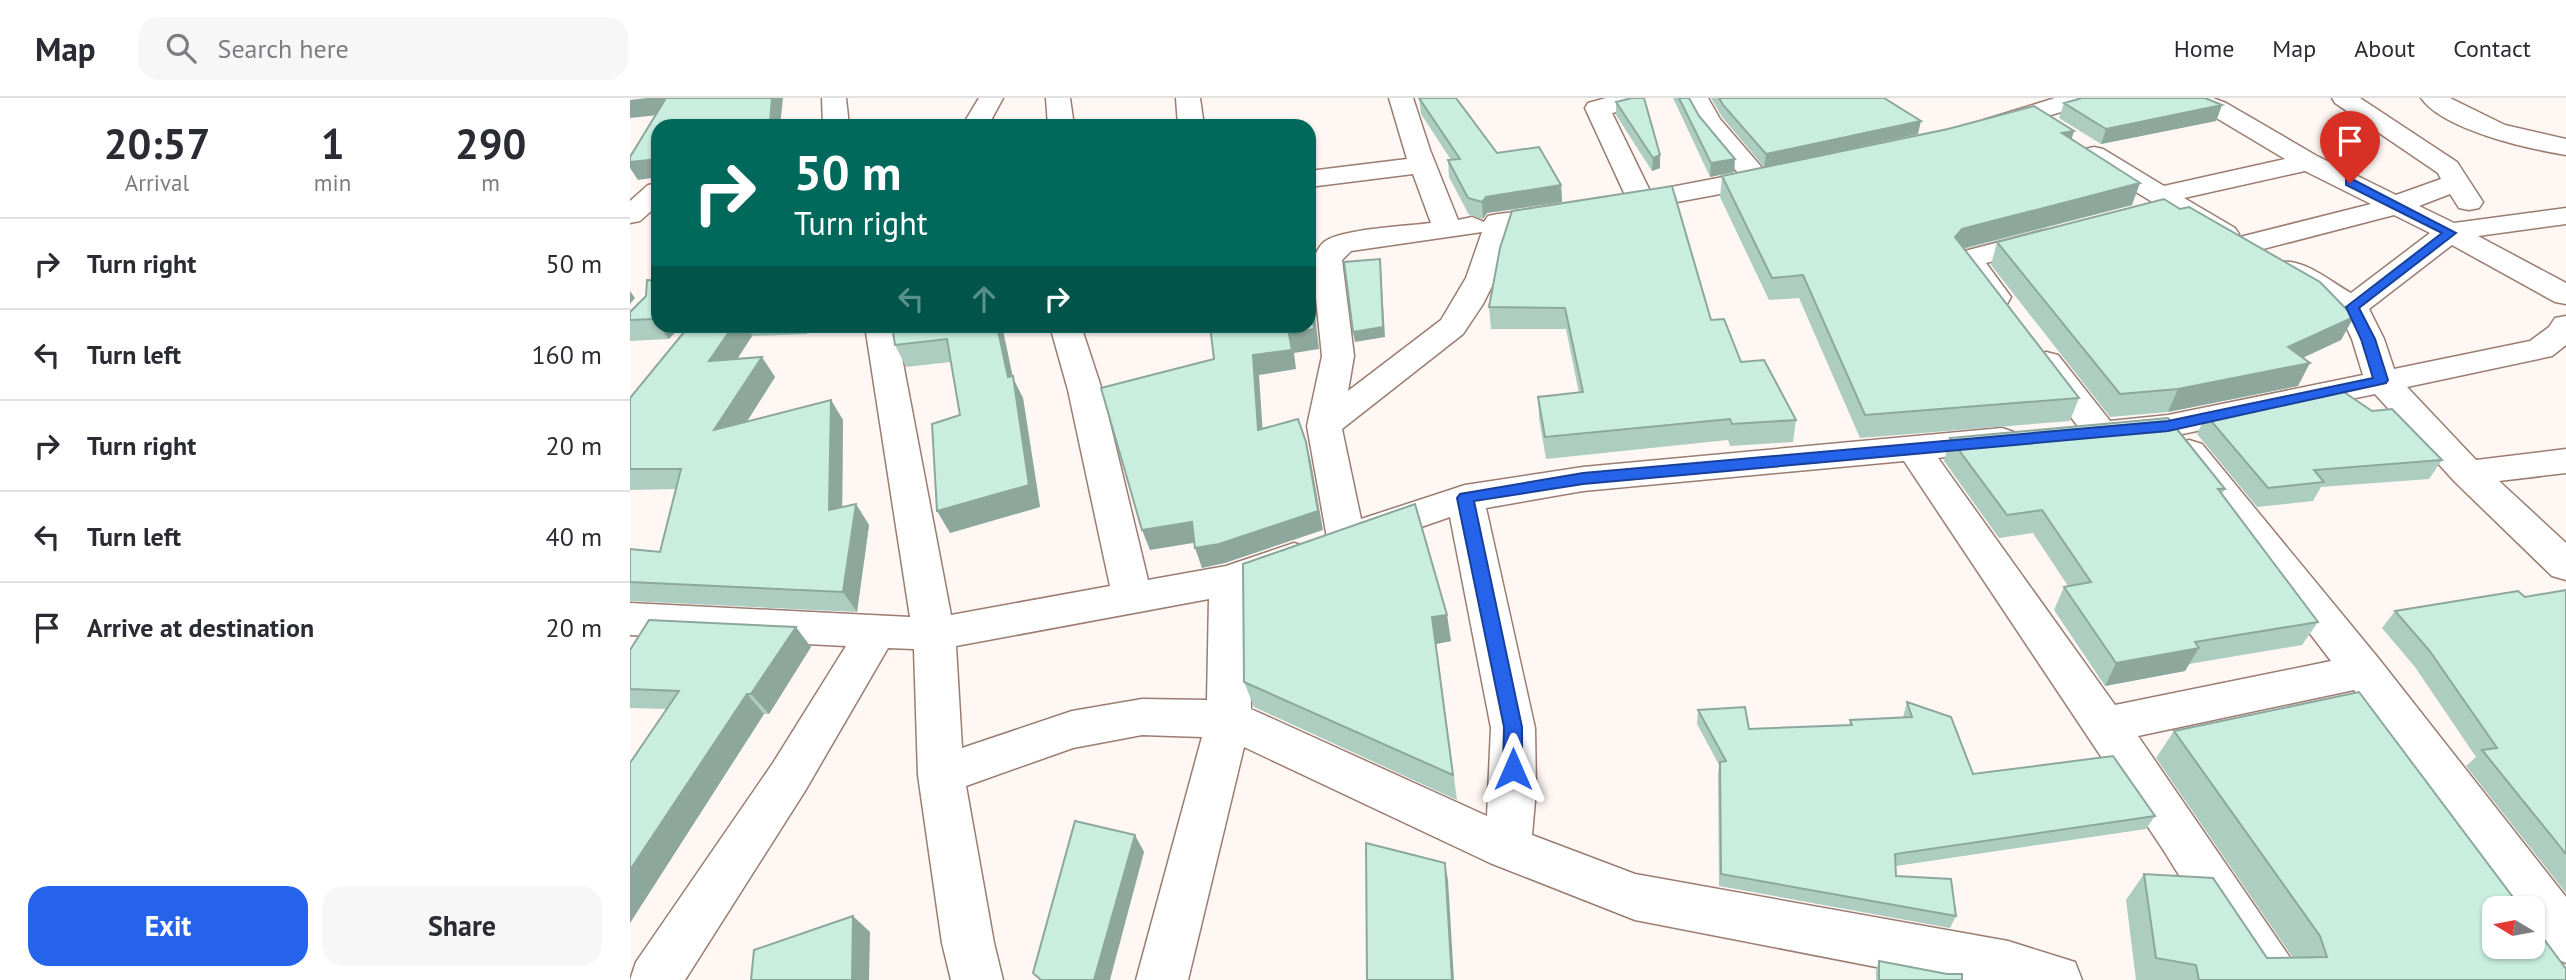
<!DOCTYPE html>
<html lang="en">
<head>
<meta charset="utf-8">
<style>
	:root { --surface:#fff; --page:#f7f7f7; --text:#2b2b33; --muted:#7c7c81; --line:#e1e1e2; --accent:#2563eb }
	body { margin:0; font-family:"PT Sans",sans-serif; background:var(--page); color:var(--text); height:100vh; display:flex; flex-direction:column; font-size:26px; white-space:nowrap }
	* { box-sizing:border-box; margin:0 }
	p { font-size:23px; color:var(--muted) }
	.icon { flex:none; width:38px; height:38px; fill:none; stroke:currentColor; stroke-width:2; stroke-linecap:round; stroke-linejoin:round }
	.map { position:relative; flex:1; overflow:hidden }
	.panel { display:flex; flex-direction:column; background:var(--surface); width:630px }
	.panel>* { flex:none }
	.top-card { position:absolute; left:21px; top:21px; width:665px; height:214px; border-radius:21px; box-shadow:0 2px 5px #0004; background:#00695c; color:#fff; overflow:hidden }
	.needle { width:46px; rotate:280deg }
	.controls { position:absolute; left:1852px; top:798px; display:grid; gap:14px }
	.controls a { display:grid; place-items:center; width:63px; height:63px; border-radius:14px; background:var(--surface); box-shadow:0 2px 5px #0004; font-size:35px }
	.pin { position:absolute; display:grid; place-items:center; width:60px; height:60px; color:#fff; margin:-72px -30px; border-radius:50% 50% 50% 0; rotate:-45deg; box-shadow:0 0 7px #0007 }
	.pin .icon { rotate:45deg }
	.me { position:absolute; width:77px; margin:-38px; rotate:0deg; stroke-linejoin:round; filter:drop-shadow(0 0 5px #0008) }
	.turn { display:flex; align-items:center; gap:24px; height:147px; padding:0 28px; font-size:32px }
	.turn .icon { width:91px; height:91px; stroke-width:2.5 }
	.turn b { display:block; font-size:49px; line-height:60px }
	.lanes { display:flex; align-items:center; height:66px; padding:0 28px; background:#0003; justify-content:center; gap:35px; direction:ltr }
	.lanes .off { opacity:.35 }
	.eta { display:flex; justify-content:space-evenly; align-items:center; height:119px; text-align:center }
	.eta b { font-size:42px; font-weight:800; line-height:49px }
	.button { display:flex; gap:14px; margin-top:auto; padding:14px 28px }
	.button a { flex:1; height:80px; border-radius:21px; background:var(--accent); color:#fff; font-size:28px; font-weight:800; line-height:80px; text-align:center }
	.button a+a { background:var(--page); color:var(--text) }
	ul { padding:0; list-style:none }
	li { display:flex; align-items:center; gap:21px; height:91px; padding:0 28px; border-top:2px solid var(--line) }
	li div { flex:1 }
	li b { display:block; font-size:26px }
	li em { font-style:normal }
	header { display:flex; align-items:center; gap:42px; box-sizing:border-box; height:98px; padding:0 35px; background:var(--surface); border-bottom:2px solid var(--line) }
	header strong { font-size:33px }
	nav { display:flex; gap:38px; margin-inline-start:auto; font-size:24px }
	.search { width:490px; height:63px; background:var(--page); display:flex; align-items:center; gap:18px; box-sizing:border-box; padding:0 24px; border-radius:21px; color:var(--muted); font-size:26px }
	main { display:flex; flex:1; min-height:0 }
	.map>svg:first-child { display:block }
</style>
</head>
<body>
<header>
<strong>Map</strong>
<div class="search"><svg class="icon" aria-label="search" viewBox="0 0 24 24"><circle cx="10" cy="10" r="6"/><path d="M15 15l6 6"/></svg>Search here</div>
<nav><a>Home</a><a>Map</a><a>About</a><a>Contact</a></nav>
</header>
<main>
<section class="panel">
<div class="eta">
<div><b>20:57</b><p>Arrival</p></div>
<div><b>1</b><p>min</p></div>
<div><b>290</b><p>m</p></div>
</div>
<ul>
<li><svg class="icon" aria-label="right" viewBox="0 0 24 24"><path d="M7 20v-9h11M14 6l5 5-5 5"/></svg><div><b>Turn right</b></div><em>50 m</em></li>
<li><svg class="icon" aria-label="left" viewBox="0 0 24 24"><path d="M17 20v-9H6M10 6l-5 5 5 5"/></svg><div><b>Turn left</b></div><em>160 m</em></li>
<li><svg class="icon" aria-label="right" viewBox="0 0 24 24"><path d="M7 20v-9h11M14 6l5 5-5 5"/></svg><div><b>Turn right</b></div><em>20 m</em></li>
<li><svg class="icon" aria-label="left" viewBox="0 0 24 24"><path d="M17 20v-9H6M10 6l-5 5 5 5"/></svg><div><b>Turn left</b></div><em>40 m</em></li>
<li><svg class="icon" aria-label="arrive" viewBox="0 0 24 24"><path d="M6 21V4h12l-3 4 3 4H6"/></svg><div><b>Arrive at destination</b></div><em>20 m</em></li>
</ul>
<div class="button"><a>Exit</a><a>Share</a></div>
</section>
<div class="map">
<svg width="1936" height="882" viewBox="0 0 1936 882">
	<rect width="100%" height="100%" fill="#fef7f4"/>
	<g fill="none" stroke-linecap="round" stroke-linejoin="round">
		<g stroke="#9b7c70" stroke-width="3">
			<path id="street" d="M192 0H216L219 28H193Z
				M349 0H373L358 28H332Z
				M416 0H440L444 28H418Z
				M546 0H570L574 28H548Z
				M759 0H783L800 52 828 122 842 119 854 124 858 118 868 116 930 109 940 111 944 117 940 123 881 131 866 180 853 206 833 236 712 331 731 421 835 387 953 369 1372 330 1384 334 1390 342 1384 350 1308 360 1485 607 1701 563 1541 354 1546 346 1559 342 1572 346 1749 561 1936 799V865C1907 853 1902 841 1902 810H1883L1724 592 1508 638 1663 864 1670 882H1614L1534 753 1274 363 953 393 856 410 905 630 906 692 902 737 1005 776 1378 843 1445 864 1452 882H1313L1005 822 860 765 614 649 558 882H506L572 639 512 637 443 650 336 688 364 845 373 882H321L312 845 288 677 284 551 258 550 175 693 55 882H0L6 864 143 665 216 548 0 537V505L280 519 235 228H266L321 517 480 488 438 292 420 228H451L472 292 518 482 596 468 664 445 678 449 684 459 678 469 619 490 621 611 857 718 861 630 820 419 751 443 732 445 730 450 716 454 702 450 697 440 677 328 692 258 682 162C686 156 689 148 694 144 710 131 778 128 801 125L783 76 679 89V73L777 61ZM852 134 836 180 811 222 718 293 724 258 712 162 721 153ZM579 501 577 602 512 601 442 613 332 650 326 548Z
				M976 0H1000L1004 6 1001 11 982 15 1020 93 1109 76 1070 29 1054 0H1078L1090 21 1134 72 1144 70 1153 72 1157 78 1153 84 1144 86 993 114 983 112 979 106 983 100 995 97 955 10 958 5Z
				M1425 0H1463L1460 5 1363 35 1354 32 1350 27 1354 22Z
				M1548 0H1583L1596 5 1687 58 1766 97 1811 81 1808 75 1705 5 1702 0H1730L1827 64 1853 104 1849 110 1839 112 1829 110 1820 96 1789 108 1824 125 1936 110V126L1848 138 1936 185V206L1925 204 1822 147 1739 211 1754 241 1764 271 1900 243 1919 229 1925 220 1936 218V247L1922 258 1777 289 1846 362 1936 351V375L1869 383 1936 445V482L1922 478 1825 384 1745 296 1538 339 1491 343 1483 341 1470 345 1458 342 1400 264 1404 257 1416 254 1428 257 1480 323 1538 317 1733 277 1722 241 1709 214 1646 177 1642 171 1646 165C1672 158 1699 183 1721 195L1800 135 1764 117 1614 156 1604 153 1599 147 1602 143 1595 145 1585 142 1455 63 1451 57 1455 51 1464 49 1473 51 1534 88 1655 61 1578 15 1551 5ZM1675 73 1741 106 1606 140 1609 136 1605 130 1554 100Z
				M1791 0H1820L1875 27 1936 41V57C1899 51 1813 32 1791 0Z
				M28 85V107L10 123 0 125V103L18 87Z
				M1415 132 1425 135 1429 141 1425 147 1356 165 1381 199 1377 206C1350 212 1336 182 1322 161L1327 155Z"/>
		</g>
		<use href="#street" fill="#fff" fill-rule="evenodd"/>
	</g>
	<path fill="#adcdc1" d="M789 0 867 55 931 87 932 104 857 115 853 121 839 117 819 79 818 62H821L791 16Z
		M1043 0H1059L1069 18 1105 61 1104 74 1080 79Z
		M1081 0H1254L1288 36 1147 66 1441 41 1502 107 1334 151 1449 300 1440 323 1230 340 1169 200 1139 202 1090 99 1092 78 1134 69 1092 19Z
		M1447 0H1575L1592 7 1586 23 1471 46 1429 20 1434 5 1447 1Z
		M986 4 1030 70 1022 73 986 17Z
		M1042 88 1081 222 1111 264 1166 322 1163 344 1100 348 1098 342 916 361 909 320 908 299 949 295 936 231H861L859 209Z
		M1367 144 1711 242 1673 260 1668 288 1538 314 1480 319 1361 167Z
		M28 183V228H51L39 241 0 243V214L16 198Z
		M59 228H177V236L122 238 107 261 145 279 117 323 201 302 213 322 212 409 226 406 239 427 227 514 0 503V451L30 454 46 391 0 392V300Z
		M372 228 383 280 393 300 410 409 320 435 330 317 321 264 276 269 265 247Z
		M1576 317 1812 362 1799 381 1691 389 1683 403 1627 409 1567 336Z
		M1320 340 1595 391 1592 396 1688 524 1672 547 1559 566 1555 573 1475 588 1424 512 1434 489 1438 488 1403 435 1369 440 1314 363Z
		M1936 492V795L1836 668 1846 659 1785 569 1752 530 1765 513 1895 499Z
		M817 517 821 543 806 546 827 702 624 609 614 584Z
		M181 549 139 616H134L0 825V665L37 611 0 610V552Z
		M1277 604 1343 676 1525 718 1516 731 1266 768V778L1326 818 1320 830 1089 788 1088 677 1089 667 1067 626 1068 612 1119 631 1219 628 1220 622 1273 619Z
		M1544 633 1936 882H1506L1496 802 1514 776 1637 860H1663L1526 660Z
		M1249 863 1332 882H1246V872Z"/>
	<path fill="#8da79d" d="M17 0H38L47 15 0 20V2Z
		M142 0H153L150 28H138Z
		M1592 7 1586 23 1471 46 1476 31Z
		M1291 23 1288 36 1134 69 1136 56Z
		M1444 33 1438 53 1432 35Z
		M1030 57V70L1022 73 1023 60Z
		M28 61V79L8 82 0 70V64Z
		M1105 61 1104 74 1080 79 1081 65Z
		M1510 85 1502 107 1326 152 1325 139 1332 131Z
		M931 87 932 104 857 115 853 121 852 104 856 99Z
		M750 161 751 171 755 239 725 244 723 234Z
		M679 167 689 251 664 255 666 271 629 277 634 352 628 332 623 257 679 178Z
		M0 193 5 200 0 206Z
		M1724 219 1711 242 1648 271 1680 265 1668 288 1538 314 1548 291 1658 249Z
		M29 228H51L39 241Z
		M103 228H115L122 238 93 283 79 263Z
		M172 228H177V236Z
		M367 228H372L383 280 393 300 410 409 320 435 307 413 378 279Z
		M132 259 145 279 99 352 84 332Z
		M201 302 213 322 212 432 199 412Z
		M676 344 681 364 693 432 595 465 572 470 565 450Z
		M226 406 239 427 227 514 213 494Z
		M562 424 569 444 520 452 512 432Z
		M817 517 821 543 806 546 827 702 802 519Z
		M166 529 181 549 139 616 121 596Z
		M1569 550 1555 573 1475 588 1486 565Z
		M117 596 134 616 0 825V772Z
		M505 737 514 754 480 882H464Z
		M815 765 818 782 824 882H822Z
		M223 818 240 834 239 882H222Z"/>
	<path fill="#c9eee0" stroke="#8da79d" stroke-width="2" d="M36 0H142L140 24 138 28H28V61L0 64V59Z
		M789 0H826L867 55 909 49 931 87 856 99 852 104 838 100 818 62 830 61Z
		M1002 0H1014L1030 57 1023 60 986 4Z
		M1049 0H1059L1069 18 1105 61 1081 65Z
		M1089 0H1254L1291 23 1136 56 1093 7Z
		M1452 0H1575L1592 7 1476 31 1434 5Z
		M1404 8 1444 33 1432 35 1510 85 1332 131 1325 139 1449 300 1235 317 1173 177 1142 180 1092 78 1318 31Z
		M1042 88 1081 222 1094 221 1111 264 1134 262 1166 322 1102 326 1100 321 915 339 908 299 953 294 935 210 859 209 870 150 882 113Z
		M1534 101 1550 111 1559 109 1690 184 1724 219 1658 249 1680 265 1548 291 1490 296 1367 144Z
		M750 161 753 229 723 234 714 164Z
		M679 178 684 231 659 236 662 252 623 257 628 332 668 321 676 344 688 413 589 446 565 450 562 424 512 432 471 290 584 261 580 228H679Z
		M17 182 28 183V218L24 221 0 222V214L16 198Z
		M59 228H103L79 263 132 259 84 332 201 302 199 412 226 406 213 494 0 484V451L30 454 51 371H0V300Z
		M262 228H367L378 279 383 278 399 387 307 413 302 326 330 317 317 241 265 247Z
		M1708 290 1742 313 1762 311 1812 362 1684 372 1694 384 1638 390 1576 317Z
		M1538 320 1595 391H1588L1688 524 1565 544 1569 550 1486 565 1434 489 1461 484 1412 412 1377 417 1320 340Z
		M785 406 817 517 802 519 823 677 614 584 613 466Z
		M1936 492V756L1852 652 1867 650 1799 552 1765 513 1888 493 1895 499Z
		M19 522 166 529 121 596H117L0 772V665L49 593 0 591V552Z
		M1729 594 1891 810H1864V849H1902V825L1936 871V882H1569L1566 867 1526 860 1514 776 1583 780 1637 860 1697 859 1690 838 1544 633Z
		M1277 604 1321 619 1343 676 1483 658 1525 718 1265 756 1266 778 1321 781 1326 818 1091 776 1090 664 1096 663 1068 612 1115 609 1119 631 1222 627 1220 622 1282 619Z
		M445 723 505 737 464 882H411L403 875Z
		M736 745 815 765 822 882H737Z
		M223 818 222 882H121L124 852Z
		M1249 863 1317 876H1332V882H1249Z"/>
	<path fill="#2563eb" stroke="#184099" stroke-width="2" d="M1716 82H1724L1826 135 1729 210 1745 241 1758 282 1756 285 1538 333 953 386 844 403 892 629V671L890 677 883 679 876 677 873 671 874 629 827 400 830 396 953 375 1538 323 1743 280 1731 241 1716 209 1812 135 1716 87Z"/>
</svg>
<div class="controls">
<a><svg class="needle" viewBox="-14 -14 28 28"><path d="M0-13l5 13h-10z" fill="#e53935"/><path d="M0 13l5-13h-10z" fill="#7c7c81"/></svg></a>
</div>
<div class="pin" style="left:1720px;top:85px;background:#d93025"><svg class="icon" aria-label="arrive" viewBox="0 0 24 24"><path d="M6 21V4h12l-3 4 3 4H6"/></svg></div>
<svg class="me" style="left:883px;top:671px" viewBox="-20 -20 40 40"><path d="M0-17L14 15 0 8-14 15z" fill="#2563eb" stroke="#fff" stroke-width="4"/></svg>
<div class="top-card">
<div class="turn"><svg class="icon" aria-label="right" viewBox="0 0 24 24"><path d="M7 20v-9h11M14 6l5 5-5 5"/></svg><div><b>50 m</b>Turn right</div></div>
<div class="lanes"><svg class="icon off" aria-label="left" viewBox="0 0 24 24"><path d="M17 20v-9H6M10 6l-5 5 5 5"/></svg><svg class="icon off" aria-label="ahead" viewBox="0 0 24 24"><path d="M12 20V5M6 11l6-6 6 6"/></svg><svg class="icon" aria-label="right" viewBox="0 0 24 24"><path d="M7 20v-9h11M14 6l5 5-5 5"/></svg></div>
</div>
</div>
</main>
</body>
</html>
